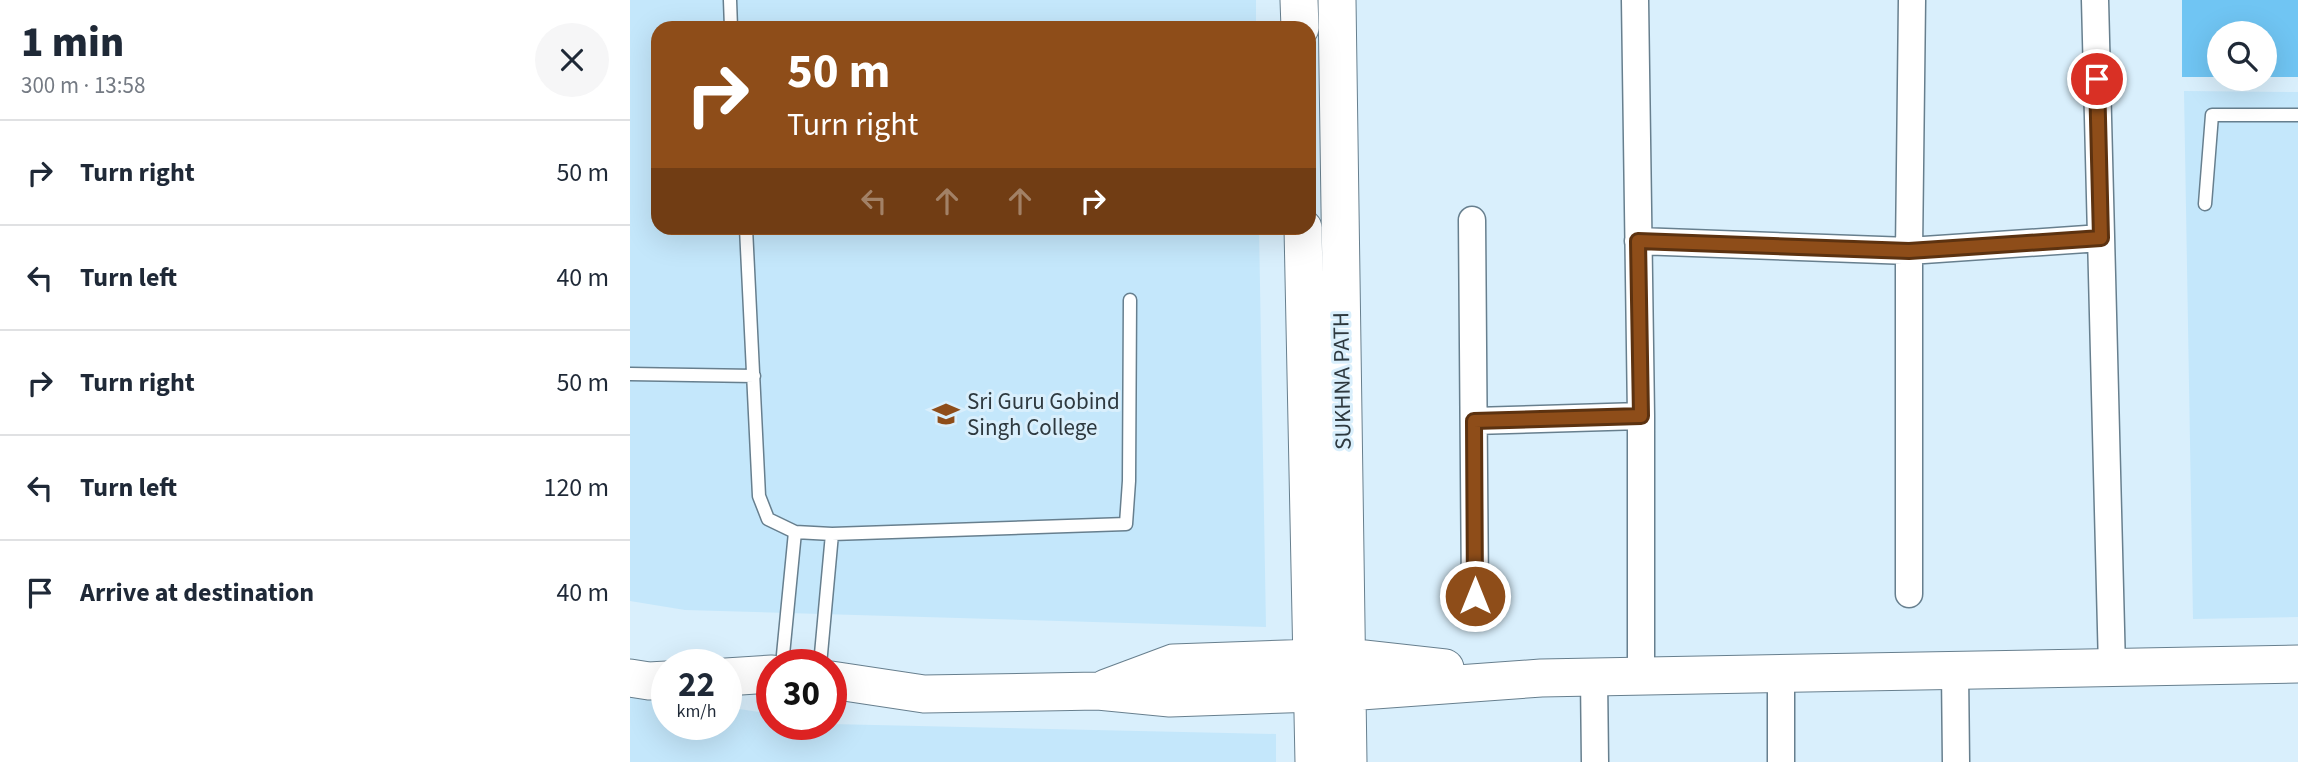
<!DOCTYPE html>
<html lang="en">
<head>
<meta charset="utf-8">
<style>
	:root { --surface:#fff; --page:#f6f6f7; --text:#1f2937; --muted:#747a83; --line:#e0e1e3 }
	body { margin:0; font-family:"Source Sans 3",sans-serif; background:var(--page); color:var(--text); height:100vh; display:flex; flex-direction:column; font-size:26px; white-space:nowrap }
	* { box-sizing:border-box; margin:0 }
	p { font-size:23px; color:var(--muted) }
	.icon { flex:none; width:38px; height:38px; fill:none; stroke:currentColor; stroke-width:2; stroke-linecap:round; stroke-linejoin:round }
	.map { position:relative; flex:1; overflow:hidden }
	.panel { display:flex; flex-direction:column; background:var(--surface); width:630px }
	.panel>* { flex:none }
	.guide { position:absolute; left:21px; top:21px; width:665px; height:214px; border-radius:21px; box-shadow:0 7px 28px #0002; background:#8e4d19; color:#fff; overflow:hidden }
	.controls { position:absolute; left:1577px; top:21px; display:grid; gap:14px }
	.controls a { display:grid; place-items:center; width:70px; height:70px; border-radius:50%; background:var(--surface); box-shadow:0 7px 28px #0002; font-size:35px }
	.speed { position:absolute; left:21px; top:649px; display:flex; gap:14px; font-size:35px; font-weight:700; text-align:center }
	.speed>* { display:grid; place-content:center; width:91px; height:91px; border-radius:50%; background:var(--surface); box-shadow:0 7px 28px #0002; line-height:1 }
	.speed small { font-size:18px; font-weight:400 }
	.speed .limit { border:10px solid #d22; background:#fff; color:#111 }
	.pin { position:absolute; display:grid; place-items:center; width:60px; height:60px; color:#fff; margin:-30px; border:4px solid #fff; border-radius:50%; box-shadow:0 2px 7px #0007 }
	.me { position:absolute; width:77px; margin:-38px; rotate:0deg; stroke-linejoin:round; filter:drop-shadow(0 0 5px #0008) }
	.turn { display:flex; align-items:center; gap:24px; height:147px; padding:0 21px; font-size:32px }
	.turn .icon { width:91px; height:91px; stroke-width:2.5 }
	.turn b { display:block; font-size:49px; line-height:60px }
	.lanes { display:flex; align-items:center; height:66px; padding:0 21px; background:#0003; justify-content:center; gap:35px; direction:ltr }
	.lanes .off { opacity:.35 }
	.round { display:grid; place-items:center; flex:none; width:74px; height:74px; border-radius:37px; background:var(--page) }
	.head { display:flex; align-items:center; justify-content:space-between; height:119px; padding:0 21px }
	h1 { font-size:42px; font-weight:800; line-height:52px }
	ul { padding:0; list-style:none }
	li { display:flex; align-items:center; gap:21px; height:105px; padding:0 21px; border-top:2px solid var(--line) }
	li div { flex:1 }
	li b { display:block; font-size:26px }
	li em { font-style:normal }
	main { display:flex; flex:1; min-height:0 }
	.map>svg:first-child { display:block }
</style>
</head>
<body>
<main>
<section class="panel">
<div class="head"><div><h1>1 min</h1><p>300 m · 13:58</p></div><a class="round"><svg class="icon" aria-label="close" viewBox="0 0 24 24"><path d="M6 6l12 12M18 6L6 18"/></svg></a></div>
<ul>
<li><svg class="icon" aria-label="right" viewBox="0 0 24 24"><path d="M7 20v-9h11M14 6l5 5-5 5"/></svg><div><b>Turn right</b></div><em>50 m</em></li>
<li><svg class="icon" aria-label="left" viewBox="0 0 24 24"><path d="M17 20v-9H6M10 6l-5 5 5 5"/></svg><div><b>Turn left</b></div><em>40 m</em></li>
<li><svg class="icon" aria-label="right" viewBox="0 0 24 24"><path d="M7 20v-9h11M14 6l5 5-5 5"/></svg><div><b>Turn right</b></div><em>50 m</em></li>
<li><svg class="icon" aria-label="left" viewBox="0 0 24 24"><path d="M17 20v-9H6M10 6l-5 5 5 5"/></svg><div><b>Turn left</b></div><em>120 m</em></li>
<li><svg class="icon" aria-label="arrive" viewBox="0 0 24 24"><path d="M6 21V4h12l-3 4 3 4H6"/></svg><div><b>Arrive at destination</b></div><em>40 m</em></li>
</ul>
</section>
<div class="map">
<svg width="1668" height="762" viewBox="0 0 1668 762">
	<rect width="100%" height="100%" fill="#d9effc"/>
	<path fill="#c4e7fb" d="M0 0H626V28H28V228H629L636 627 55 610 0 601Z
		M1554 91 1668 92V617L1563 619Z
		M0 691 37 697V724H96V707L142 714V724H201L646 734V762H0Z"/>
	<path fill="#70c5f3" d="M1552 0H1668V77H1635L1634 33H1589V77H1552Z"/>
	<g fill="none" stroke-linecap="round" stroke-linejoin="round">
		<g stroke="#677f8e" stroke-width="15">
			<path id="lane" d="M100 0 101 28
				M1575 204 1582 115H1668
				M116 228 129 496 138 519 165 532
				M0 374 124 376
				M152 665 165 532 202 534 496 524 499 481 500 300
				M190 665 202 534"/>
		</g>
		<g stroke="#677f8e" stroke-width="29">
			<path id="street" d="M1005 0 1011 416V677
				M1465 0 1482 668
				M842 220 845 596
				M1008 241 1279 251 1471 238
				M844 421 1011 416
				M1279 594V251L1282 0
				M1325 671 1326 762
				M1151 674V762
				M964 677 965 762"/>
		</g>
		<g stroke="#677f8e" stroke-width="39">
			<path id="secondary" d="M669 0 670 28
				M707 0 718 762
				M673 228 684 762
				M96 677 142 674
				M0 678 19 681 37 680
				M201 680 294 694 468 691 540 698 717 692 911 678 1668 664
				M476 688 543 663 716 657 815 668"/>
		</g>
		<use href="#lane" stroke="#fff" stroke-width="12"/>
		<use href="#street" stroke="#fff" stroke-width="26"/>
		<use href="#secondary" stroke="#fff" stroke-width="37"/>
	</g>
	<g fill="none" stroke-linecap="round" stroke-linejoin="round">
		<g stroke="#5c3210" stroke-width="18">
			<path id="route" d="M845 596 844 421 1011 416 1008 241 1279 251 1471 238 1467 79"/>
		</g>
		<use href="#route" stroke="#8e4d19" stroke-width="12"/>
	</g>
	<defs>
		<g id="university-bare" transform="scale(2.1)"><path d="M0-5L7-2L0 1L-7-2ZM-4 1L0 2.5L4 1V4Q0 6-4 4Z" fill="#8e4d19" stroke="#d9effc" stroke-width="2.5" paint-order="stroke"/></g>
	</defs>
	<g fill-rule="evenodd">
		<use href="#university-bare" x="316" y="414"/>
	</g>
	<g text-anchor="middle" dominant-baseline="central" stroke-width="6" stroke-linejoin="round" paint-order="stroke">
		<g font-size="23" fill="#2e393f" stroke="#d9effc">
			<text transform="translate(712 381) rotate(-91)">SUKHNA PATH</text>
		</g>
		<g font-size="23" fill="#2e393f" stroke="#d9effc" text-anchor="start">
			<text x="337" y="401">Sri Guru Gobind<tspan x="337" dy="26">Singh College</tspan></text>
		</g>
	</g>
</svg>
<div class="controls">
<a><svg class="icon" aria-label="search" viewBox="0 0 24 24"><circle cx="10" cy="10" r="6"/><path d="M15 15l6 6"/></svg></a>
</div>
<div class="speed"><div>22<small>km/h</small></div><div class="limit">30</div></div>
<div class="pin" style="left:1467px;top:79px;background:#d93025"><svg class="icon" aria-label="arrive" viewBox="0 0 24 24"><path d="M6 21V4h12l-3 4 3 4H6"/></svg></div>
<svg class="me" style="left:845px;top:596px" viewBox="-20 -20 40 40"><circle r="17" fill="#8e4d19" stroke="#fff" stroke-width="3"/><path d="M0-11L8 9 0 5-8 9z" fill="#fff"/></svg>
<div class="guide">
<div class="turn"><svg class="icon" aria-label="right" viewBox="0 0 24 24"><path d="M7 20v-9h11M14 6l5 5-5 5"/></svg><div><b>50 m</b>Turn right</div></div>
<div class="lanes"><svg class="icon off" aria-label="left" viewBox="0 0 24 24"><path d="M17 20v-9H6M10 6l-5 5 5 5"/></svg><svg class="icon off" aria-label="ahead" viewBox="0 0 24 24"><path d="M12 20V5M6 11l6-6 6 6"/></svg><svg class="icon off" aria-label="ahead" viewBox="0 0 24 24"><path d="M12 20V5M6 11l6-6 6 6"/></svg><svg class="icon" aria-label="right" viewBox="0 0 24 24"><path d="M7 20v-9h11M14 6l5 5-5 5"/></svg></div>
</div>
</div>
</main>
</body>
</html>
